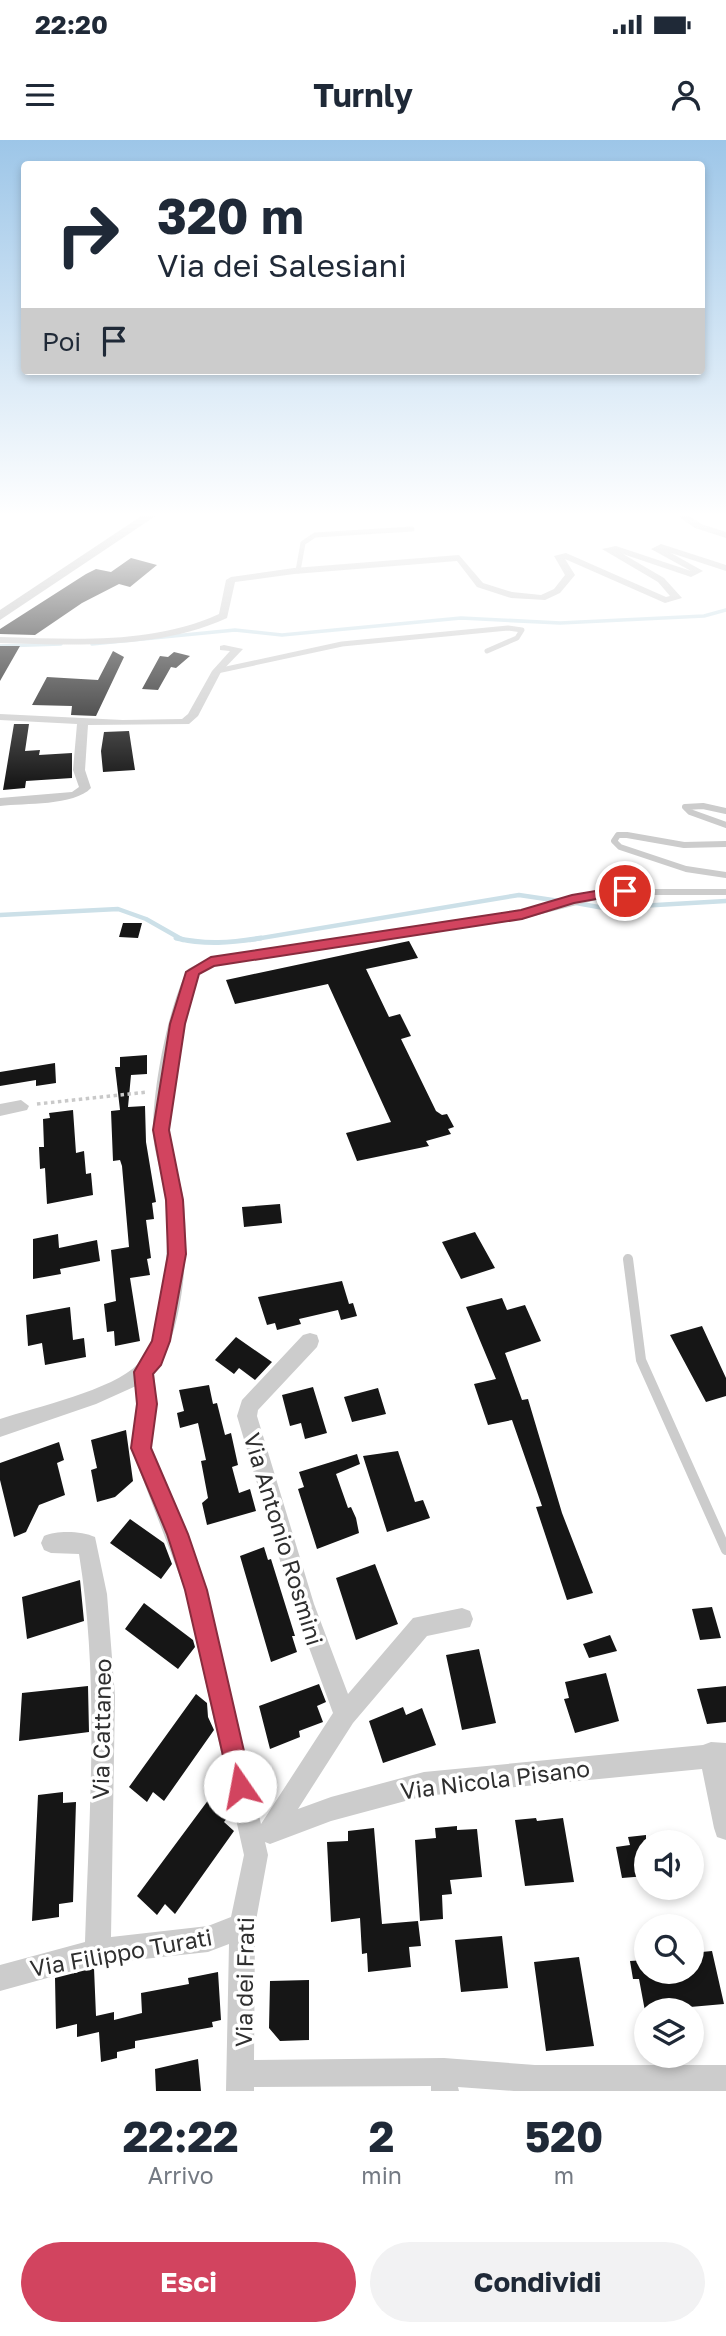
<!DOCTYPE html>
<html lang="it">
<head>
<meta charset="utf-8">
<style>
	:root { --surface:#fff; --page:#f2f2f3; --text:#1f2937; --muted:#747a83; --accent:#d2445f }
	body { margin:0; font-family:"Golos Text",sans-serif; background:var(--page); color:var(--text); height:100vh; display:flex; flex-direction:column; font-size:26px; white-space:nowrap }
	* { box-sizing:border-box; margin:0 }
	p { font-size:23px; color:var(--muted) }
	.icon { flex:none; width:38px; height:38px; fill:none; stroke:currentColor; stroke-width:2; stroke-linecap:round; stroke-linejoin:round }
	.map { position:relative; height:1951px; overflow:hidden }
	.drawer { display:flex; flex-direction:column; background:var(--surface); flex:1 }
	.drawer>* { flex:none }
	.guide { position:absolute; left:21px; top:21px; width:684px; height:214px; border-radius:7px; box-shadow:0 4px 10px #0003; background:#fff; color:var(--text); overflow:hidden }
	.controls { position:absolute; left:634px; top:1690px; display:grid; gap:14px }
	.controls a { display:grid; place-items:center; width:70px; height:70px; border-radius:50%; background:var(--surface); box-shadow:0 4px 10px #0003; font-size:35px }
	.pin { position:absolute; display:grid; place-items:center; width:60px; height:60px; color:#fff; margin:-30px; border:4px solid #fff; border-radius:50%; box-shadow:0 2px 7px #0007 }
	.me { position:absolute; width:77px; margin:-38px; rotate:348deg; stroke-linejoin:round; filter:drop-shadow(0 0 5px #0008) }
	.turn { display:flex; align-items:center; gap:24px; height:147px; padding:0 21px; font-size:32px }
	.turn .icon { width:91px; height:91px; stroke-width:2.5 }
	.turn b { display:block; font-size:49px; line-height:60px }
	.then { display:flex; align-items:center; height:66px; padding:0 21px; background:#0003; gap:14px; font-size:26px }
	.eta { display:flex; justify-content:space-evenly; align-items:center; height:119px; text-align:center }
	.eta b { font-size:42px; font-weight:700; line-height:49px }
	.action { display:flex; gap:14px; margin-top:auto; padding:14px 21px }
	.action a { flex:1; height:80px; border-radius:42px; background:var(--accent); color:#fff; font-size:28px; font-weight:700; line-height:80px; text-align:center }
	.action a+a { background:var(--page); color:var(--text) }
	.status { display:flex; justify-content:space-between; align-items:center; height:49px; padding:0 35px; background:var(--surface); direction:ltr }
	.status svg { height:19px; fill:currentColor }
	header { display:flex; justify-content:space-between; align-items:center; height:91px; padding:0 21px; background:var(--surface); font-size:32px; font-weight:700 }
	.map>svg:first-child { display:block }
</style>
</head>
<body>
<div class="status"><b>22:20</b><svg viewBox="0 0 49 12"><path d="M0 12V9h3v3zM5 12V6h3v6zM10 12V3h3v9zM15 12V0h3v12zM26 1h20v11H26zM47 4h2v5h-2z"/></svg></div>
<header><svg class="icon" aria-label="menu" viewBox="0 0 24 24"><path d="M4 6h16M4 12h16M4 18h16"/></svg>Turnly<svg class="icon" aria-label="person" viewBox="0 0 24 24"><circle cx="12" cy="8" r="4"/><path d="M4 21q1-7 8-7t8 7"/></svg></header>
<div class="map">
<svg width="726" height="1951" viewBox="0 0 726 1951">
	<rect width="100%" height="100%" fill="#fff"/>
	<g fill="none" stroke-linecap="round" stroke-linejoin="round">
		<path stroke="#cce0e8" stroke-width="3.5" d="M92 504 235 490 282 495 461 478 560 483 704 476 726 470
			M0 506 61 504"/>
		<path stroke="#cce0e8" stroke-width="4.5" d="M576 763 604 768 726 761
			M0 775 118 769 146 779 183 800
			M250 800 519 755 566 762"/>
		<path stroke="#cce0e8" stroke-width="5" d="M176 798C205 805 231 803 261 798"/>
	</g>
	<path fill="#161616" d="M131 418 157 425 130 447 119 444 82 463 35 495 0 494V489L86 434 96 429 111 432Z
		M0 506H20L0 541Z
		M113 511 124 517 96 576 71 575 72 566 32 565 47 537 98 540Z
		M174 512 190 516 176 528 171 527 158 550 142 549 160 516 168 517Z
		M14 584H29L25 611 40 610 39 615 72 613V638L26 641 25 648 3 650Z
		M129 591 135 630 103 632 101 611 104 592Z
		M123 783H142L138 798 119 797Z
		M409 801 418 818 366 829 389 877 400 874 411 896 401 899 436 971 442 975 447 974 454 987 448 989 451 994 426 1001 429 1006 357 1021 346 993 391 982 328 844 235 864 226 840Z
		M147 915V934L131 935 128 967 145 966 146 1002 156 1062 152 1063 154 1079 146 1080 151 1118 147 1119 150 1135 130 1138 140 1201 115 1206 114 1191 107 1192 104 1164 116 1161 111 1110 129 1107 122 1026 120 1020 113 1021 111 971 120 970 115 927H120V917Z
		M55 923 56 943 36 946V940L0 946V932Z
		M73 970 76 1013 84 1011 86 1034 91 1033 93 1055 47 1064 45 1028 40 1029 39 1007H44L43 979 50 978 49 973Z
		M280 1064 282 1083 244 1087 242 1067Z
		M475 1092 495 1128 461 1139 442 1102Z
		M58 1094 59 1108 97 1100 100 1121 60 1129 61 1134 33 1139V1099Z
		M342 1141 349 1164 353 1163 357 1176 341 1180 338 1170 299 1179 301 1184 277 1190 275 1183 267 1185 258 1157Z
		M502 1158 507 1170 525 1165 541 1201 505 1213 522 1260 528 1259 562 1373 593 1453 567 1460 536 1367 542 1366 512 1280 488 1285 474 1244 496 1239 466 1167Z
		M70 1167 73 1200 84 1198 86 1217 45 1225 42 1203 28 1206 26 1175Z
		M702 1186 726 1238V1256L706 1262 670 1195Z
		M236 1197 272 1222 255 1240 239 1228 234 1234 215 1220Z
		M209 1245 213 1264 217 1263 225 1295 231 1293 238 1325 232 1327 239 1353 250 1349 256 1371 207 1385 202 1363 208 1358 201 1321 206 1320 198 1283 180 1288 177 1273 184 1271 179 1250Z
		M313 1247 327 1293 305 1299 301 1283 290 1286 282 1255Z
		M378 1248 386 1274 352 1282 344 1257Z
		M126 1290 133 1341 115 1357 97 1362 91 1330 97 1328 91 1300Z
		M59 1302 64 1320 57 1323 65 1355 39 1365 26 1392 14 1397 0 1340V1323Z
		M398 1311 415 1362 423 1360 430 1378 387 1392 363 1316Z
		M357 1314 360 1324 336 1334 348 1368 351 1367 356 1378 359 1393 317 1409 298 1349 304 1347 299 1332Z
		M130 1379 164 1403 172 1424 161 1439 110 1403Z
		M264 1407 268 1420 271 1419 295 1496H292L297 1512 271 1522 240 1416Z
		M375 1424 398 1484 356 1500 336 1438Z
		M80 1440 84 1481 27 1499 22 1457Z
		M144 1463 193 1500 195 1507 178 1529 125 1489Z
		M712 1467 721 1498 700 1500 692 1469Z
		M610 1495 617 1511 589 1518 583 1504Z
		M479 1509 496 1583 462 1590 446 1515Z
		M606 1533 619 1581 575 1593 564 1559 569 1558 565 1542Z
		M319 1544 326 1562 317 1566 323 1582 299 1591 300 1597 270 1609 259 1566Z
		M88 1546 89 1592 19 1601 22 1553Z
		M726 1546V1582L707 1584 697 1549Z
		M196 1554 207 1563 208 1577 214 1590 164 1661 153 1652 147 1662 129 1647Z
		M403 1567 406 1575 422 1568 436 1605 383 1623 369 1581Z
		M63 1652V1663L76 1662 73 1762 59 1764V1777L32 1781 38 1655Z
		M212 1655 232 1672 224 1682 234 1691 175 1774 165 1764 157 1775 137 1756Z
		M536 1678 537 1681 563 1678 574 1742 525 1746 515 1680Z
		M457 1686V1690L477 1689 482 1737 450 1740 452 1754 442 1755 443 1779 420 1781 415 1700 436 1698 435 1688Z
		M374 1688 382 1784 418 1781 421 1806 409 1807 411 1827 368 1832 367 1813 362 1814 360 1778 331 1782 327 1702 348 1701V1691Z
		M646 1695V1736L622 1738 616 1707 630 1705 628 1697Z
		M502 1796 508 1848 461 1852 455 1800Z
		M712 1811 724 1864 645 1871 639 1839H633L630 1821 646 1820V1832H691V1813Z
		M579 1817 594 1906 546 1911 534 1822Z
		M94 1828 96 1876 114 1872V1880L142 1873 141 1853 189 1844 188 1838 218 1832 221 1880 212 1882 213 1887 135 1901V1908L117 1912V1918L101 1922 99 1892 77 1897V1884L56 1889 55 1838Z
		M309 1840V1900L280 1901 269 1888 270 1841Z
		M198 1919 201 1951H156L155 1929Z"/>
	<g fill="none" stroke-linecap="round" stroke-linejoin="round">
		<path stroke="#c9c9c9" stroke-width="3.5" stroke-dasharray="3.5 3.5" stroke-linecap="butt" d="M37 964 148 952"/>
		<path stroke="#ccc" stroke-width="5" d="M298 431 303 403 315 395 412 389
			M217 531 342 504 508 488 522 490 517 498 487 511"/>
		<path stroke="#ccc" stroke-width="6" d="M726 671 703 666 685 667 690 672 726 685
			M726 704 684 705 627 695H618L614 701 620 707 686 729 726 735
			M611 752H726"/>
		<path stroke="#ccc" stroke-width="10" d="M628 1119 641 1220 726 1410"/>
		<path fill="#ccc" fill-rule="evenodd" d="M680 373H689L688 375 701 384 726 392V398L695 388 679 377Z
			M661 404 726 425V431L671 413 703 431 691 437 623 414 664 438 682 458 665 463 565 419 575 435 560 453 545 460 511 458 477 447 457 421 294 434 235 442 227 478C156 510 76 505 0 503V497C73 499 151 505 219 474L226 440 231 437 294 428 459 415 483 443 512 452 541 455 554 449 565 435 554 416 566 413 666 457 670 456 658 442 602 409 616 406 691 431 651 409Z
			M224 505 243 509 221 532 198 576 189 584 88 585 85 630 91 648C74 666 25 663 0 666V658L72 652 79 647 73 630 77 584 0 580V574L123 580 182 579 188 574 212 531 230 511 220 510V506Z
			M611 748 618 752 616 755 522 779 214 826 199 835C182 883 169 936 169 987 169 1011 179 1033 183 1056 190 1104 184 1194 154 1233L157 1264 151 1308 207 1450 261 1684 333 1573 293 1464 237 1276 242 1260 303 1195 310 1193 317 1195 319 1201 317 1207 258 1270 257 1276 314 1464 348 1554 413 1478 462 1468 470 1471 473 1479 470 1487 427 1496 353 1583 298 1669 331 1657 424 1632 703 1605 711 1602 726 1603V1700L717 1697 714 1688 702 1629 424 1656 331 1681 270 1704 265 1702 268 1715 255 1786 254 1920 444 1918 535 1925H726V1951H514L458 1947 459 1951H431V1946L254 1947V1951H226L229 1804 208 1812 98 1824 0 1851V1825L85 1802C89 1672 100 1543 79 1414L51 1413 44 1410 41 1403 44 1396C57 1390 82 1391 95 1397L107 1454 115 1556 111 1797 208 1786 231 1777 244 1715 185 1450 131 1308 137 1264 136 1246 96 1264 0 1297V1279C36 1267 113 1250 138 1224 165 1197 171 1090 165 1053 162 1032 153 1011 153 990 153 948 168 866 188 829L211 817 522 771Z
			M21 960 29 966 27 970 0 976V964Z"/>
		<path fill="#b9b9b9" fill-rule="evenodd" d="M146 373H160L0 480V470Z"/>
	</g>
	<linearGradient id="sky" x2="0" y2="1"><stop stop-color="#9dc6e8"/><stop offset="0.58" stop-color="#fff"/><stop offset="1" stop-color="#fff" stop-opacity="0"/></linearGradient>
	<rect width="726" height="646" fill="url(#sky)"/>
	<path fill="#d2445f" stroke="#882c3e" stroke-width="2" d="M625 746 630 748V753L574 763 522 779 214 826 199 834 185 884 169 990 183 1060 186 1114 170 1201 161 1225 153 1234 157 1264 151 1308 188 1394 207 1450 252 1646 249 1655 240 1658 232 1655 185 1450 167 1394 131 1308 137 1264 134 1232 152 1201 168 1114 166 1060 153 990 170 884 186 832 211 817 521 770 572 755Z"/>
	<g text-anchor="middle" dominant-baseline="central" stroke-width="7" stroke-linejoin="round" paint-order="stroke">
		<g font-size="23" fill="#2f2f2f" stroke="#fff">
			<text transform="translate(284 1399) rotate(73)">Via Antonio Rosmini</text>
			<text transform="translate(101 1589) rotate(-89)">Via Cattaneo</text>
			<text transform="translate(495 1639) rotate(-7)">Via Nicola Pisano</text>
			<text transform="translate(121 1812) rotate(-10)">Via Filippo Turati</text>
			<text transform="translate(244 1842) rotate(-89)">Via dei Frati</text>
		</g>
	</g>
</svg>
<div class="controls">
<a><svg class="icon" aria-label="sound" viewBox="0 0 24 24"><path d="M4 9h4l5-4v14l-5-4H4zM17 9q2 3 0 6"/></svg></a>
<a><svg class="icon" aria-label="search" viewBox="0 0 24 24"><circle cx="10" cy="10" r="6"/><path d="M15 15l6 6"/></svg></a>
<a><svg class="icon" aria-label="layers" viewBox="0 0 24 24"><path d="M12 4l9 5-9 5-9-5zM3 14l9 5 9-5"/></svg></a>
</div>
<div class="pin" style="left:625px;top:751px;background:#d93025"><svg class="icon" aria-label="arrive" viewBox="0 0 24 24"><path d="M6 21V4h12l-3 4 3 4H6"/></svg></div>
<svg class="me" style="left:240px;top:1646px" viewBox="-20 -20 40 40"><circle r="19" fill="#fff"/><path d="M0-13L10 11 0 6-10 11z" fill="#d2445f"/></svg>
<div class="guide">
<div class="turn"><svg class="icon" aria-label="right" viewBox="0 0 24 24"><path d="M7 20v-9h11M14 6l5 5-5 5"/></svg><div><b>320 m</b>Via dei Salesiani</div></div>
<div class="then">Poi<svg class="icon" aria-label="arrive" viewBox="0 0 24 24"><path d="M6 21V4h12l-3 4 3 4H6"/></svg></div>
</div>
</div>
<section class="drawer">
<div class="eta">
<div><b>22:22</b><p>Arrivo</p></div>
<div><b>2</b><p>min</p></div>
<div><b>520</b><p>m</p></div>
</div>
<div class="action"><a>Esci</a><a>Condividi</a></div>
</section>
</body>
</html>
